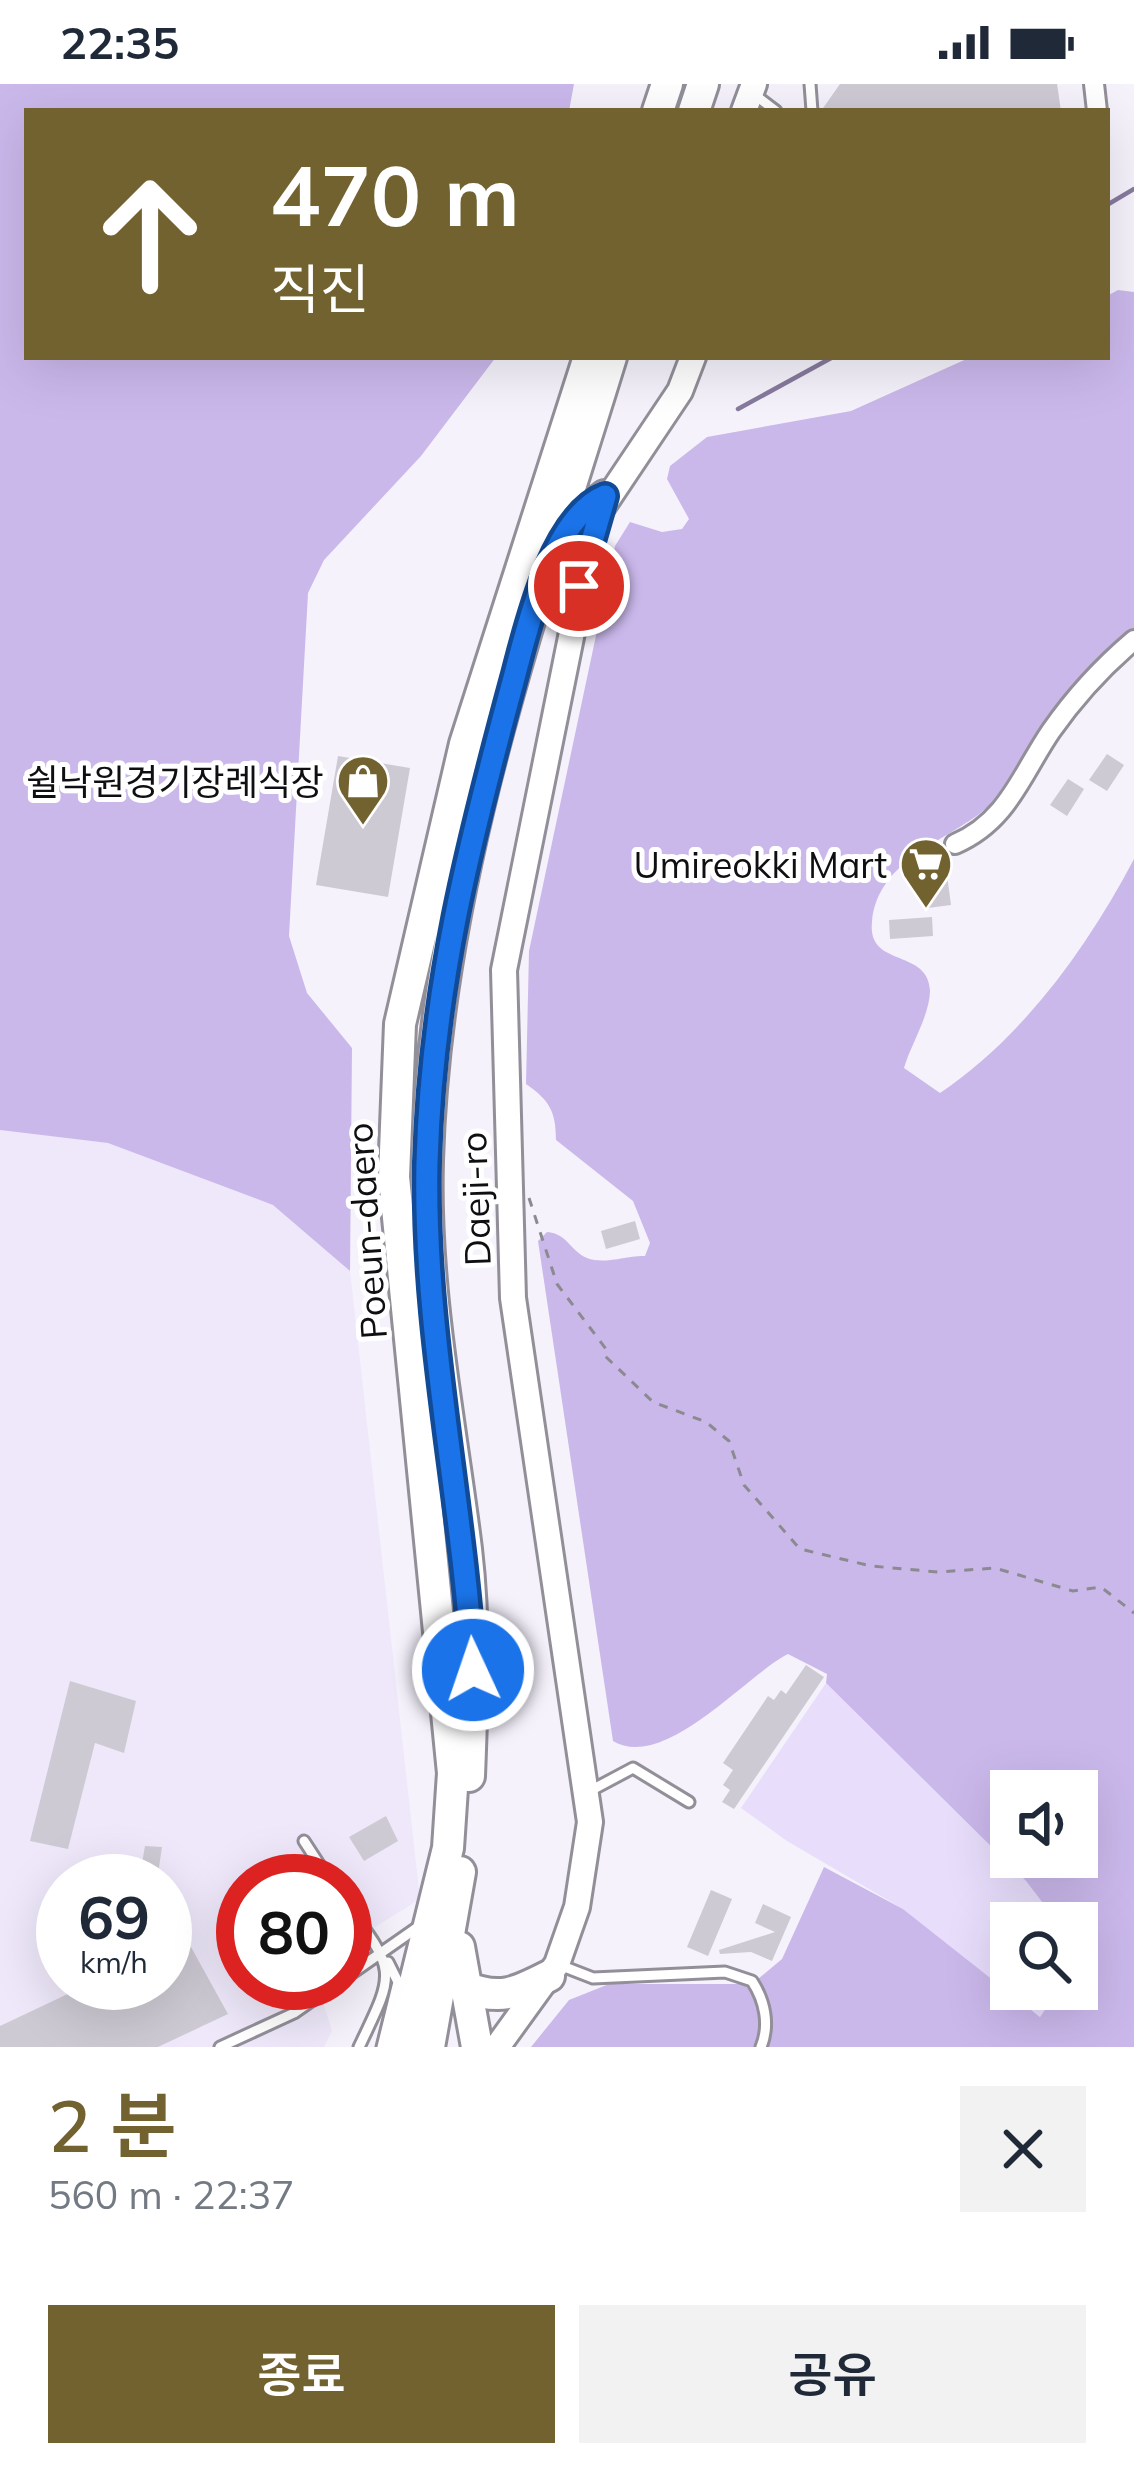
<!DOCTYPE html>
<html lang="ko">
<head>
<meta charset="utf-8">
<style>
	:root { --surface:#fff; --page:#f2f2f3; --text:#1f2937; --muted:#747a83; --accent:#72622f }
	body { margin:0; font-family:Mulish,"Noto Sans KR",sans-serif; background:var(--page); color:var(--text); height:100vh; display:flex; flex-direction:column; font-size:45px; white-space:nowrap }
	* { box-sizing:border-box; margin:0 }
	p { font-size:39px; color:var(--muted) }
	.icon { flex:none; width:66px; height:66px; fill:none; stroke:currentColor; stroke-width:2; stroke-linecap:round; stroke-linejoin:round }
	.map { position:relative; height:1963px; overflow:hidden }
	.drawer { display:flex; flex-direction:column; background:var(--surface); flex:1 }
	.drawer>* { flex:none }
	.hud { position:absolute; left:24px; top:24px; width:1086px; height:252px; border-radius:0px; box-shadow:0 12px 48px #0002; background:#72622f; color:#fff; overflow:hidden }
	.tools { position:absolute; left:990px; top:1686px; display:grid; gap:24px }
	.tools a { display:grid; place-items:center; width:108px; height:108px; border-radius:0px; background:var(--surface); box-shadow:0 12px 48px #0002; font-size:60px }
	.speed { position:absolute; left:36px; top:1770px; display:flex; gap:24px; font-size:60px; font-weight:700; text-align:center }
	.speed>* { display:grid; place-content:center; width:156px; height:156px; border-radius:50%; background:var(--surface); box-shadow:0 12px 48px #0002; line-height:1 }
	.speed small { font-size:30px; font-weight:400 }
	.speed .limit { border:18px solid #d22; background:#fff; color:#111 }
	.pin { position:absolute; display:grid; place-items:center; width:102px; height:102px; color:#fff; margin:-51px; border:6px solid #fff; border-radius:50%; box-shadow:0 3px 12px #0007 }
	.me { position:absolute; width:132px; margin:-66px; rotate:357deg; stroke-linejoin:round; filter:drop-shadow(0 0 9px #0008) }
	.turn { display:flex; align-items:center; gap:42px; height:252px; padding:0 48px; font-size:54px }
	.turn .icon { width:156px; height:156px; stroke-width:2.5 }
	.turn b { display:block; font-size:84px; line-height:102px }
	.round { display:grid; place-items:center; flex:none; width:126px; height:126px; border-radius:0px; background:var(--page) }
	.overview { display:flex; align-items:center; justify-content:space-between; height:204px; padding:0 48px }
	h1 { font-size:72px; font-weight:600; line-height:90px; color:var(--accent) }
	.primary-button { display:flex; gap:24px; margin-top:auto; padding:24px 48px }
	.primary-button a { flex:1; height:138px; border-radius:0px; background:var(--accent); color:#fff; font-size:48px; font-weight:600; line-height:138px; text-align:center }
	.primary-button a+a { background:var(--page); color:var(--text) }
	.status { display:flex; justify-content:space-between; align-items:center; height:84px; padding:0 60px; background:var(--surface); direction:ltr }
	.status svg { height:33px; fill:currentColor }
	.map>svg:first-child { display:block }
</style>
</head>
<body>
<div class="status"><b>22:35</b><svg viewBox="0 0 49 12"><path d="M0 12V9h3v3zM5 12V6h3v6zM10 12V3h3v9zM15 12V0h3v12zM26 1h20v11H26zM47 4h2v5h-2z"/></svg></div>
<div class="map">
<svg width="1134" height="1963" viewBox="0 0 1134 1963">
	<rect width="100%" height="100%" fill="#f5f2fc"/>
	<path fill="#eee8fa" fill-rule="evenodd" d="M0 1046 108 1059 274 1121 350 1187 420 1815 345 1862V1797H243V1899H317L332 1947 324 1963H0ZM63 1797H165V1899H63Z"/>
	<path fill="#e8defc" d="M826 1599 1026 1797 1058 1839H1011V1905H1059L1040 1933 903 1825 787 1757 741 1724Z"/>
	<path fill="#cab8eb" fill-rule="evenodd" d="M0 0H574L569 27H27V273H496L421 372 324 476 308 509 289 852 307 909 352 964 350 1187 273 1121 108 1059 0 1046Z
		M1118 206 1134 208V546C1097 576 1070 607 1042 647 1024 673 1014 700 990 721 951 757 878 773 872 838 867 884 928 864 930 906 930 931 911 960 904 984L940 1009C1024 952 1087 864 1134 775V1963H531L569 1916 609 1900H752L782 1875 824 1783 903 1825 1040 1933 1059 1905H1077L1081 1871 1077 1839H1058L1026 1797 826 1599 827 1590 788 1570C746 1591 664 1688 613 1657L538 1157 547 1148C568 1150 569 1166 587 1174 605 1181 627 1171 645 1172L650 1159 633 1117 556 1056C556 1027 549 1016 526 1000L529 867 615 462 630 438 662 448 682 445 689 435 667 395 670 382 707 353 851 327 971 273H1107V212ZM1011 1707H1077V1773H1011Z"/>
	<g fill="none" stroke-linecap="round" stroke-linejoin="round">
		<path stroke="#877a9e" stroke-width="4.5" d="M1107 121 1134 105
			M738 325 833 273"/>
	</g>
	<path fill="#cecad4" d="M840 0H1057L1061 27H821Z
		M1107 670 1124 681 1107 707 1089 696Z
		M338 672 410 684 388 813 316 801Z
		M1068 695 1084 705 1067 732 1050 721Z
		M945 776 951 821 928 824 923 779Z
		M932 833 933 852 890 855 889 836Z
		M635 1137 640 1155 606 1165 601 1147Z
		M806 1581 824 1593 734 1725 722 1718 730 1706 723 1701 733 1686 723 1679 768 1612 774 1616 781 1606 786 1610Z
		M70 1597 136 1617 124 1669 95 1659 68 1765 30 1757Z
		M386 1732 398 1757 364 1777 349 1753Z
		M145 1762 162 1763 157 1797H139Z
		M711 1806 732 1815 708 1872 687 1863Z
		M763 1820 791 1833 772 1877 751 1868 720 1870 719 1866 775 1848 755 1839Z
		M186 1854 228 1930 158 1963H0V1942L91 1899H165V1864Z"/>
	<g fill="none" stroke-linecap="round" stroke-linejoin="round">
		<g stroke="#938f99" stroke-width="15">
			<path id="service" d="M810 0 812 27
				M755 11 776 27
				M588 1708 633 1684 689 1718
				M304 1757 330 1797
				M345 1818C397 1888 396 1886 359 1963
				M557 1880 593 1894 725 1888 752 1897C765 1917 770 1941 761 1963
				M345 1894 418 1843
				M220 1963 294 1929 337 1899
				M382 1963 398 1898 388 1878"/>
		</g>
		<g stroke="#938f99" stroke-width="24">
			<path id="minor" d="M1094 0 1097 27
				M955 760C1008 737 1021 691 1051 647 1076 611 1101 584 1134 556"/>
		</g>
		<g stroke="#938f99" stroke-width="30">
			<path id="secondary" d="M744 27 754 0
				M497 1963 557 1880 577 1823 590 1738 513 1214 504 886 595 434 680 307 693 273"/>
		</g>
		<g stroke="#938f99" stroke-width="36">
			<path id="trunk" d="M658 27 667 0
				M694 27 703 0
				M564 459 580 432 605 412
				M469 1692C472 1616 475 1541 466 1465 450 1336 423 1207 427 1076 435 799 530 536 611 273
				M459 1863 477 1963
				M465 1903C500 1917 516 1909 549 1892
				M399 1963 448 1764 453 1689 394 1093 400 940 465 660 589 273
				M429 1963 460 1788"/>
		</g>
		<path stroke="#8c8a91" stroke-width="3" stroke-dasharray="9 9" stroke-linecap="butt" d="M529 1114 557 1200 606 1265 605 1272 653 1318 706 1338 729 1357 744 1401 800 1465 871 1482 938 1488 995 1484 1073 1507 1101 1503 1134 1529"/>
		<use href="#service" stroke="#fff" stroke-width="9"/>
		<use href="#minor" stroke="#fff" stroke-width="18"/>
		<use href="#secondary" stroke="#fff" stroke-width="24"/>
		<use href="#trunk" stroke="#fff" stroke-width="30"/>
	</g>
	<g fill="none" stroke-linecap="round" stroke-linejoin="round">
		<g stroke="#114b97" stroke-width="30">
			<path id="route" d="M473 1586C463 1416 423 1248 427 1078 432 904 469 760 514 594 527 545 552 433 605 412L579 502"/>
		</g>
		<use href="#route" stroke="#1a73e8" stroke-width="21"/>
	</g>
	<defs>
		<g id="shop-pin" transform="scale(2.7)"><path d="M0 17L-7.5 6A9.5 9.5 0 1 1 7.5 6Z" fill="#72622f" stroke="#fff"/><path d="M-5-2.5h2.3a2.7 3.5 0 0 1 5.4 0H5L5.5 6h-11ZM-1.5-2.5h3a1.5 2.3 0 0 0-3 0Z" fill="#fff"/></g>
		<g id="supermarket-pin" transform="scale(2.7)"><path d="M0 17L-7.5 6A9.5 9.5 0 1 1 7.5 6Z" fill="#72622f" stroke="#fff"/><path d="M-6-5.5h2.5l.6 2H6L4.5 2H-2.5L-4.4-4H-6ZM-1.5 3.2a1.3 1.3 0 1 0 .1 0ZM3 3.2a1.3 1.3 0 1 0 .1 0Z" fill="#fff"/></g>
	</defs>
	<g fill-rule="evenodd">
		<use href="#shop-pin" x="363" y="697"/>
		<use href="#supermarket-pin" x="926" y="780"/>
	</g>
	<g text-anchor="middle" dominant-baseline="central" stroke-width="10" stroke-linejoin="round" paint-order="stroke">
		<g font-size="36" fill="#0f0e11" stroke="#fff" text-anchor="end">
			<text x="324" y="697">쉴낙원경기장례식장</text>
			<text x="887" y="780">Umireokki Mart</text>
		</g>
		<g font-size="36" fill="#0f0e11" stroke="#fff">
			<text transform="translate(475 1115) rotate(-92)">Daeji-ro</text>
			<text transform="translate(366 1147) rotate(-94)">Poeun-daero</text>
		</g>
	</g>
</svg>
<div class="tools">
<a><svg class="icon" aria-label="sound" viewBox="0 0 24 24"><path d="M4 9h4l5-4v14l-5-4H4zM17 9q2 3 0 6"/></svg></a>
<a><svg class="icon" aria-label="search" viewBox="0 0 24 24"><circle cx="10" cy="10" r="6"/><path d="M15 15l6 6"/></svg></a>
</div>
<div class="speed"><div>69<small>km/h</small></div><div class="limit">80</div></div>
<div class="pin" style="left:579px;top:502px;background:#d93025"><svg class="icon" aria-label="arrive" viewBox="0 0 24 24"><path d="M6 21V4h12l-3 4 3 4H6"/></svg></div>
<svg class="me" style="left:473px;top:1586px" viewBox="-20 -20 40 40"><circle r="17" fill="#1a73e8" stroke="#fff" stroke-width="3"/><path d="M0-11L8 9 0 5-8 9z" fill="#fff"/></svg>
<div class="hud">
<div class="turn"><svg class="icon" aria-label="ahead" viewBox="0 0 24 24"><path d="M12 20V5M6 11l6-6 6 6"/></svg><div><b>470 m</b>직진</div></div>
</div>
</div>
<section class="drawer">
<div class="overview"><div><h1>2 분</h1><p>560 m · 22:37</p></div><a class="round"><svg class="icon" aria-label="close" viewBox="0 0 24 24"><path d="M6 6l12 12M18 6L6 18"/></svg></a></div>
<div class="primary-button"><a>종료</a><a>공유</a></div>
</section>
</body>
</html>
